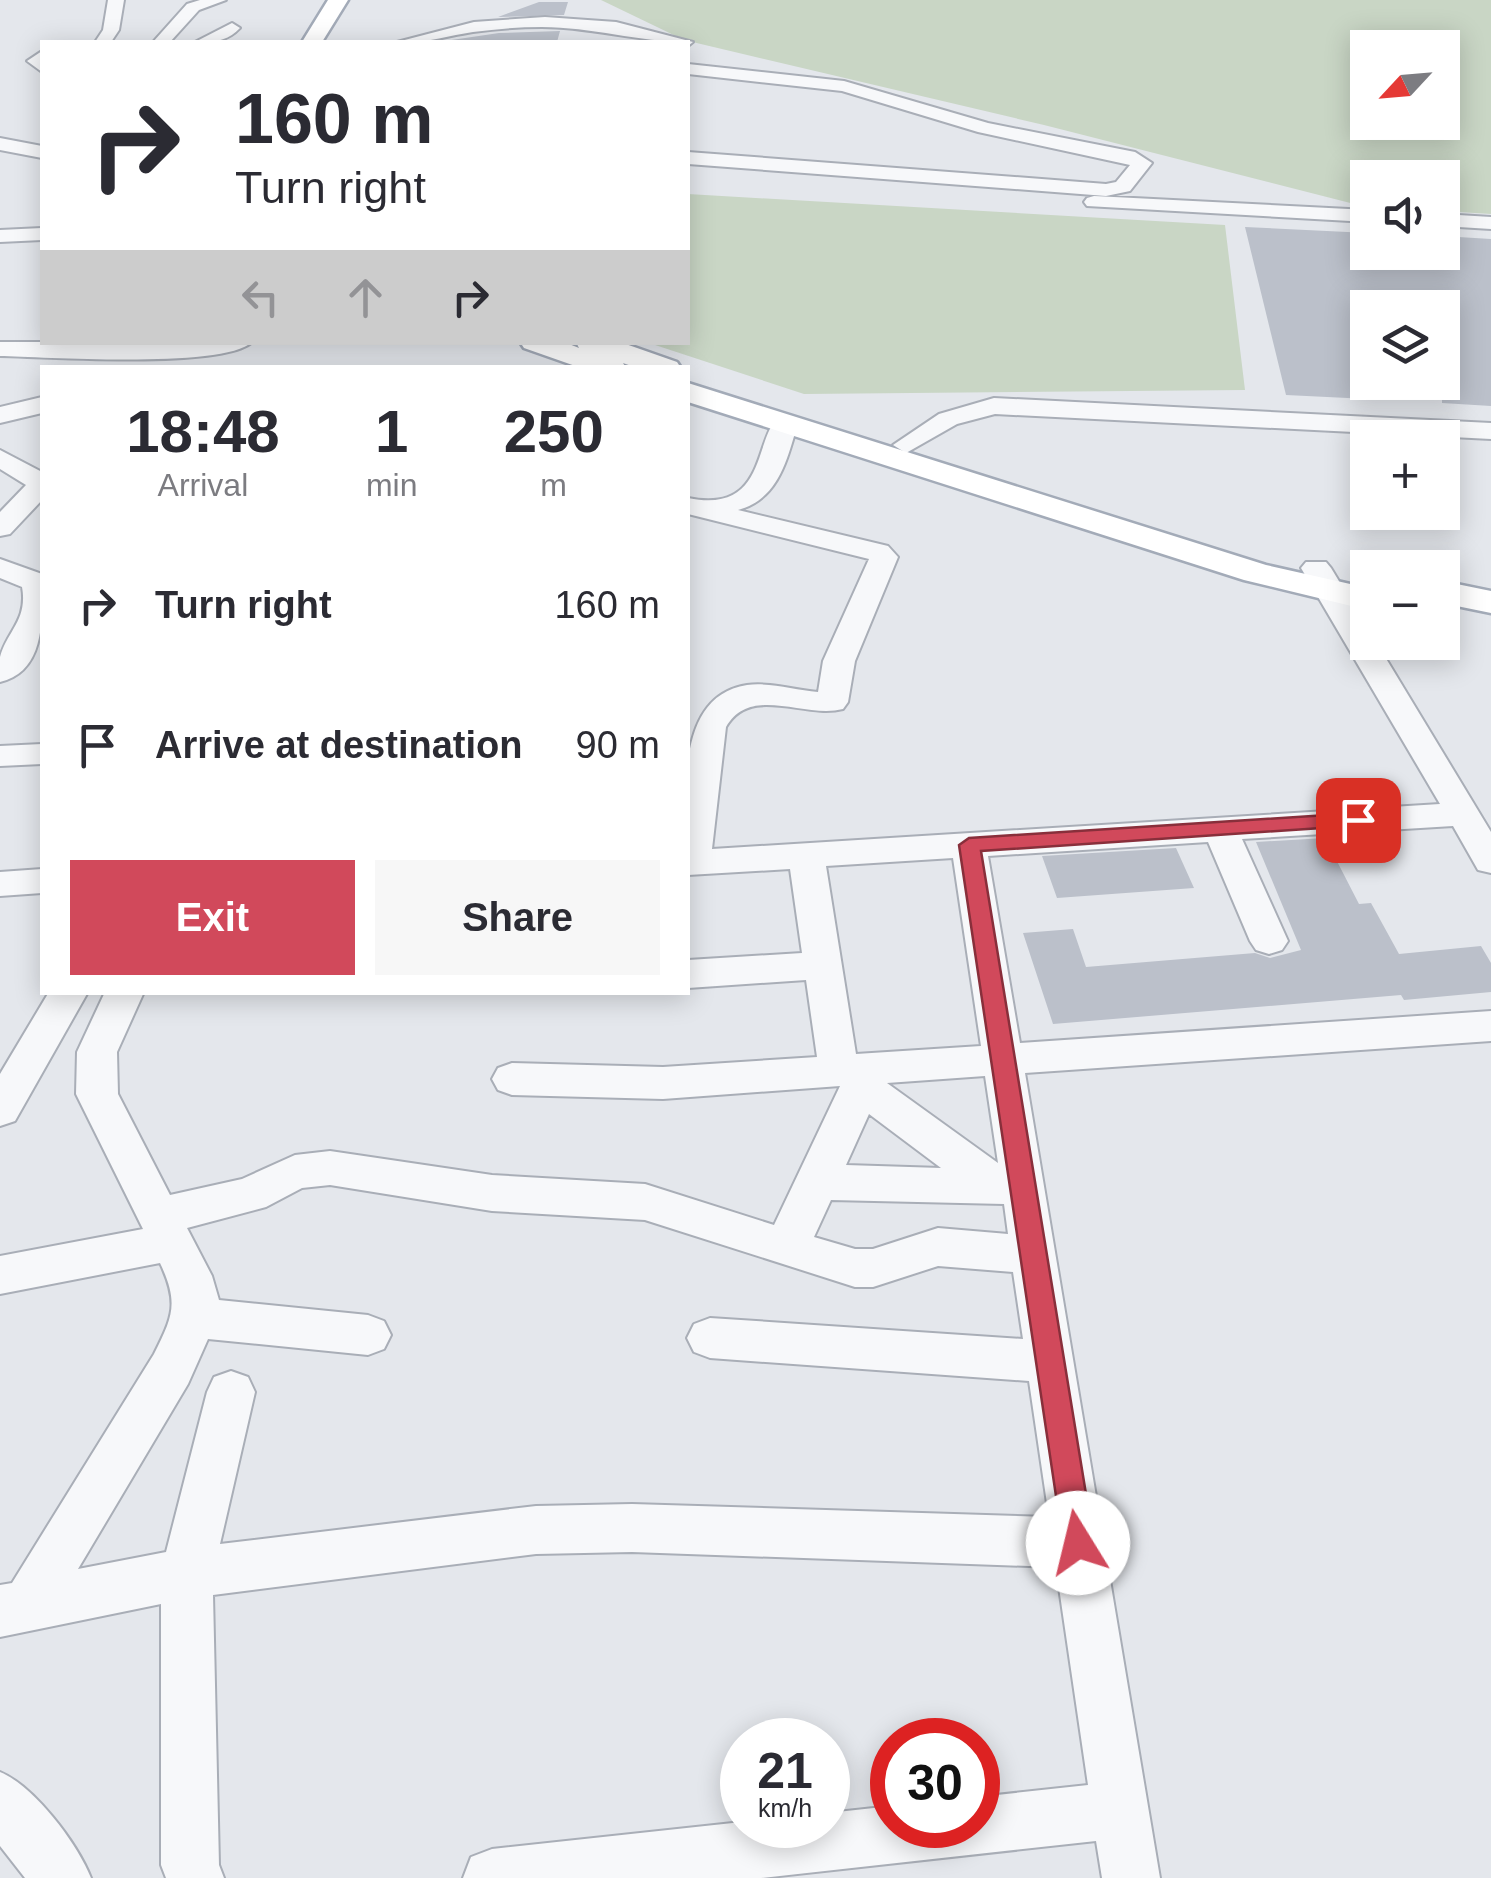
<!DOCTYPE html>
<html lang="en">
<head>
<meta charset="utf-8">
<style>
	:root { --surface:#fff; --page:#f7f7f7; --text:#2b2b33; --muted:#7c7c81; --accent:#d1495b }
	body { margin:0; font-family:Helvetica,sans-serif; background:var(--page); color:var(--text); height:100vh; display:flex; flex-direction:column; font-size:38px; white-space:nowrap }
	* { box-sizing:border-box; margin:0 }
	p { font-size:32px; color:var(--muted) }
	.icon { flex:none; width:55px; height:55px; fill:none; stroke:currentColor; stroke-width:2; stroke-linecap:round; stroke-linejoin:round }
	.map { position:relative; flex:1; overflow:hidden }
	.panel { position:absolute; left:40px; top:365px; width:650px; height:630px; display:flex; flex-direction:column; background:var(--surface); border-radius:0px; box-shadow:0 5px 25px #0003 }
	.panel>* { flex:none }
	.top-card { position:absolute; left:40px; top:40px; width:650px; height:305px; border-radius:0px; box-shadow:0 5px 25px #0003; background:#fff; color:var(--text); overflow:hidden }
	.needle { width:65px; rotate:244deg }
	.tools { position:absolute; left:1350px; top:30px; display:grid; gap:20px }
	.tools a { display:grid; place-items:center; width:110px; height:110px; border-radius:0px; background:var(--surface); box-shadow:0 5px 25px #0003; font-size:50px }
	.speed { position:absolute; left:720px; top:1718px; display:flex; gap:20px; font-size:50px; font-weight:700; text-align:center }
	.speed>* { display:grid; place-content:center; width:130px; height:130px; border-radius:50%; background:var(--surface); box-shadow:0 5px 25px #0003; line-height:1 }
	.speed small { font-size:25px; font-weight:400 }
	.speed .limit { border:15px solid #d22; background:#fff; color:#111 }
	.pin { position:absolute; display:grid; place-items:center; width:85px; height:85px; color:#fff; margin:-42px; border-radius:20px; box-shadow:0 5px 15px #0006 }
	.me { position:absolute; width:110px; margin:-55px; rotate:351deg; stroke-linejoin:round; filter:drop-shadow(0 0 8px #0008) }
	.turn { display:flex; align-items:center; gap:35px; height:210px; padding:0 30px; font-size:45px }
	.turn .icon { width:130px; height:130px; stroke-width:2.5 }
	.turn b { display:block; font-size:70px; line-height:85px }
	.lanes { display:flex; align-items:center; height:95px; padding:0 30px; background:#0003; justify-content:center; gap:50px; direction:ltr }
	.lanes .off { opacity:.35 }
	.eta { display:flex; justify-content:space-evenly; align-items:center; height:170px; text-align:center }
	.eta b { font-size:60px; font-weight:700; line-height:70px }
	.button { display:flex; gap:20px; margin-top:auto; padding:20px 30px }
	.button a { flex:1; height:115px; border-radius:0px; background:var(--accent); color:#fff; font-size:40px; font-weight:700; line-height:115px; text-align:center }
	.button a+a { background:var(--page); color:var(--text) }
	ul { padding:0; list-style:none }
	li { display:flex; align-items:center; gap:30px; height:140px; padding:0 30px }
	li div { flex:1 }
	li b { display:block; font-size:38px }
	li em { font-style:normal }
	.map>svg:first-child { display:block }
</style>
</head>
<body>
<div class="map">
<svg width="1491" height="1878" viewBox="0 0 1491 1878">
	<rect width="100%" height="100%" fill="#e4e7ec"/>
	<path fill="#c9d6c5" fill-rule="evenodd" d="M601 0H1491V214L1443 211 1442 178H1368L1366 207 1044 125 684 40ZM1368 48H1442V122H1368Z
		M688 194 1225 225 1245 390 804 394 649 343 688 342Z"/>
	<path fill="#bbc0ca" d="M539 2H568L564 15 498 17Z
		M560 31 557 42H438L499 33Z
		M1245 227 1368 233V252H1442V236L1491 239V406L1442 403V308H1368V399L1286 395Z
		M1325 838 1359 904 1371 903 1399 954 1481 946 1491 963V992L1404 1000 1401 995 1053 1024 1023 933 1073 929 1086 967 1255 953 1270 958 1301 950 1256 842Z
		M1176 848 1194 888 1057 898 1042 856Z"/>
	<g fill="none" stroke-linecap="round" stroke-linejoin="round">
		<g stroke="#a9aeb7" stroke-width="4">
			<path id="minor" d="M108 0H124L119 30 111 42H95L103 30Z
				M200 0H226L199 10 170 42H153L187 4Z
				M545 17 616 22 693 42 688 46V42C639 42 591 27 542 27 519 27 496 29 473 32 447 36 423 44 397 42L474 22Z
				M232 23 240 28C228 41 213 43 195 42Z
				M42 51V72L27 61Z
				M688 64 844 81 988 123 1135 152 1152 163 1130 191 1106 196 688 164V152L1106 184 1116 182 1130 165 978 132 842 91 688 74Z
				M0 138 42 146V158L0 150Z
				M1094 196 1368 210V222L1087 206 1084 202 1087 198Z
				M1442 214 1491 217V229L1442 226Z
				M42 228V240L0 242V230Z
				M0 342H252C224 369 45 357 0 356Z
				M42 397V413L0 423V407Z
				M994 398 1491 423V439L995 414 957 424 906 453 893 445 939 414Z
				M785 415 798 423C787 459 779 499 738 510L888 546 898 557 855 661 848 702 843 709C804 719 751 684 726 727L712 849 1440 804 1301 568 1306 562H1326L1331 568 1368 629V642H1376L1491 832V873L1478 870 1453 826 1242 839 1288 941 1282 950 1269 954 1256 950 1250 941 1208 842 988 856 1020 1043 1491 1011V1041L1025 1073 1160 1878H1102L1096 1841 761 1878H463L471 1857 492 1849 742 1822V1825H828V1813L892 1806V1825H978V1797L1088 1785 1056 1567 632 1552 536 1554 213 1595 219 1865 224 1878H166L161 1865V1604L0 1637V1585L12 1583 154 1354C173 1316 179 1303 160 1263L0 1294V1256L143 1229 76 1094 77 1052 105 992H144L117 1052 118 1094 170 1195 242 1179 295 1155 330 1151 492 1175 645 1184 774 1225 840 1086 663 1099 512 1095 498 1090 492 1079 498 1068 512 1063 663 1067 817 1057 806 980 688 988V960L802 953 790 869 688 875C688 816 668 697 747 685 770 682 795 690 818 692L823 661 869 559 688 514V498C774 516 751 424 785 415ZM953 858 981 1046 856 1054 826 866ZM985 1076 998 1163 887 1083ZM869 1114 941 1168 846 1165ZM330 1185 492 1211 645 1220 855 1287H873L938 1266 1013 1272 1023 1339 710 1318 694 1324 687 1338 694 1352 710 1358 1029 1381 1049 1517 632 1504 536 1506 220 1544 255 1392 248 1377 231 1371 214 1377 207 1392 166 1552 78 1569 188 1384 208 1339 368 1355 384 1349 391 1335 384 1321 368 1315 219 1300 212 1276 187 1228 266 1207 302 1188ZM831 1200 1004 1204 1008 1234 938 1228 873 1249H855L814 1237Z
				M0 450 42 472V500L10 534 0 536V512L26 485 0 469Z
				M0 559 42 574C42 612 48 671 0 682 0 675 0 664 0 657 7 631 28 620 22 587L0 578Z
				M42 744V764L0 766V746Z
				M42 869V893L0 896V872Z
				M49 992H88L15 1121 0 1126V1074Z
				M0 1772C34 1786 77 1843 91 1878H25L0 1846Z"/>
		</g>
		<g stroke="#a3abb8" stroke-width="5">
			<path id="major" d="M328 0H348L322 42H302Z
				M520 342H564L579 348 576 342H620L677 362 681 368H637L623 363 626 368H581L524 348Z
				M688 383 1266 565 1368 588V610L1244 580 688 402Z
				M1442 581 1491 591V613L1442 603Z"/>
		</g>
		<use href="#minor" fill="#f7f8fa" fill-rule="evenodd"/>
		<use href="#major" fill="#fff" fill-rule="evenodd"/>
	</g>
	<path fill="#d1495b" stroke="#882f3b" stroke-width="2.5" d="M1358 813 1366 815 1369 820 1366 825 981 851 1094 1543 1089 1554 1078 1558 1067 1554 1063 1543 959 845 969 838Z"/>
</svg>
<div class="tools">
<a><svg class="needle" viewBox="-14 -14 28 28"><path d="M0-13l5 13h-10z" fill="#e53935"/><path d="M0 13l5-13h-10z" fill="#7c7c81"/></svg></a>
<a><svg class="icon" aria-label="sound" viewBox="0 0 24 24"><path d="M4 9h4l5-4v14l-5-4H4zM17 9q2 3 0 6"/></svg></a>
<a><svg class="icon" aria-label="layers" viewBox="0 0 24 24"><path d="M12 4l9 5-9 5-9-5zM3 14l9 5 9-5"/></svg></a>
<a>+</a>
<a>−</a>
</div>
<div class="speed"><div>21<small>km/h</small></div><div class="limit">30</div></div>
<div class="pin" style="left:1358px;top:820px;background:#d93025"><svg class="icon" aria-label="arrive" viewBox="0 0 24 24"><path d="M6 21V4h12l-3 4 3 4H6"/></svg></div>
<svg class="me" style="left:1078px;top:1543px" viewBox="-20 -20 40 40"><circle r="19" fill="#fff"/><path d="M0-13L10 11 0 6-10 11z" fill="#d1495b"/></svg>
<div class="top-card">
<div class="turn"><svg class="icon" aria-label="right" viewBox="0 0 24 24"><path d="M7 20v-9h11M14 6l5 5-5 5"/></svg><div><b>160 m</b>Turn right</div></div>
<div class="lanes"><svg class="icon off" aria-label="left" viewBox="0 0 24 24"><path d="M17 20v-9H6M10 6l-5 5 5 5"/></svg><svg class="icon off" aria-label="ahead" viewBox="0 0 24 24"><path d="M12 20V5M6 11l6-6 6 6"/></svg><svg class="icon" aria-label="right" viewBox="0 0 24 24"><path d="M7 20v-9h11M14 6l5 5-5 5"/></svg></div>
</div>
<section class="panel">
<div class="eta">
<div><b>18:48</b><p>Arrival</p></div>
<div><b>1</b><p>min</p></div>
<div><b>250</b><p>m</p></div>
</div>
<ul>
<li><svg class="icon" aria-label="right" viewBox="0 0 24 24"><path d="M7 20v-9h11M14 6l5 5-5 5"/></svg><div><b>Turn right</b></div><em>160 m</em></li>
<li><svg class="icon" aria-label="arrive" viewBox="0 0 24 24"><path d="M6 21V4h12l-3 4 3 4H6"/></svg><div><b>Arrive at destination</b></div><em>90 m</em></li>
</ul>
<div class="button"><a>Exit</a><a>Share</a></div>
</section>
</div>
</body>
</html>
